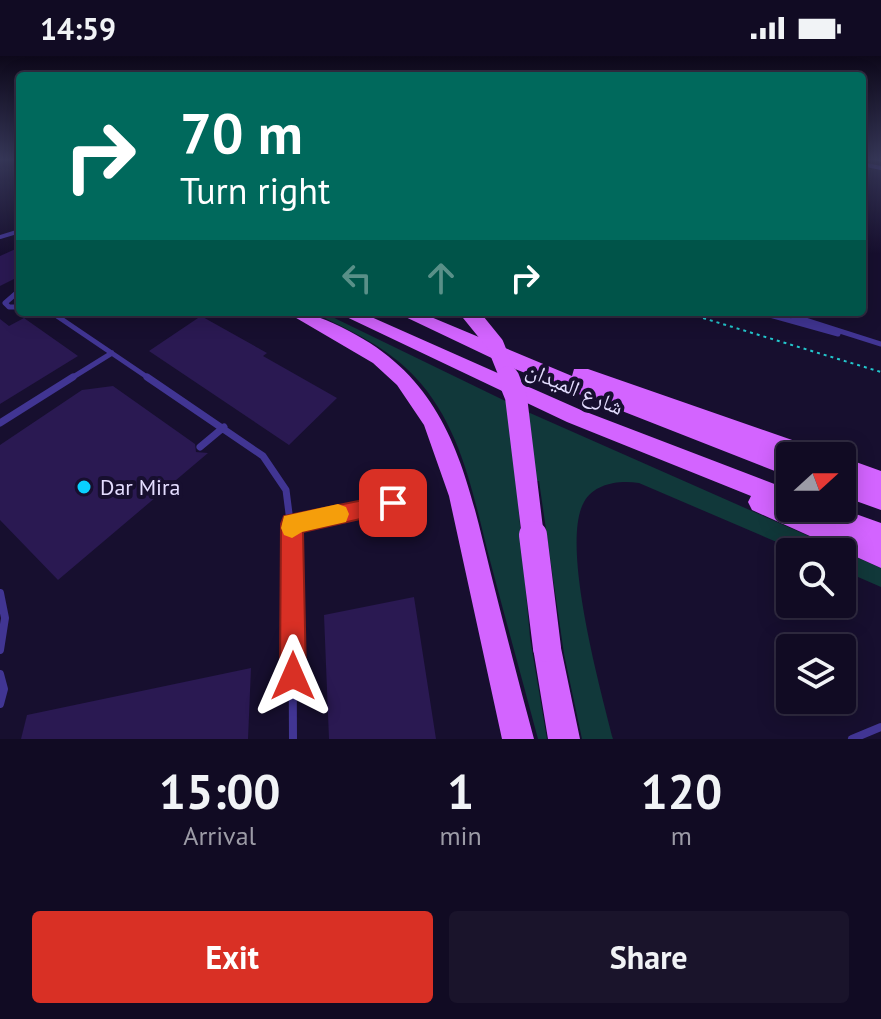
<!DOCTYPE html>
<html lang="en">
<head>
<meta charset="utf-8">
<style>
	:root { --surface:#110b23; --page:#1a142b; --text:#f1f3f6; --muted:#9c9ba6; --line:#302b41; --accent:#d93025 }
	body { margin:0; font-family:"PT Sans","Noto Naskh Arabic",sans-serif; background:var(--page); color:var(--text); height:100vh; display:flex; flex-direction:column; font-size:30px; white-space:nowrap }
	* { box-sizing:border-box; margin:0 }
	p { font-size:26px; color:var(--muted) }
	.icon { flex:none; width:44px; height:44px; fill:none; stroke:currentColor; stroke-width:2; stroke-linecap:round; stroke-linejoin:round }
	.map { position:relative; height:683px; overflow:hidden }
	.sheet { display:flex; flex-direction:column; background:var(--surface); flex:1 }
	.sheet>* { flex:none }
	.top-card { position:absolute; left:16px; top:16px; width:850px; height:244px; border-radius:8px; box-shadow:0 4px 20px #0003,0 0 0 2px var(--line); background:#00695c; color:#fff; overflow:hidden }
	.needle { width:52px; rotate:69deg }
	.buttons { position:absolute; left:776px; top:386px; display:grid; gap:16px }
	.buttons a { display:grid; place-items:center; width:80px; height:80px; border-radius:8px; background:var(--surface); box-shadow:0 4px 20px #0003,0 0 0 2px var(--line); font-size:40px }
	.pin { position:absolute; display:grid; place-items:center; width:68px; height:68px; color:#fff; margin:-34px; border-radius:16px; box-shadow:0 4px 12px #0006 }
	.me { position:absolute; width:88px; margin:-44px; rotate:0deg; stroke-linejoin:round; filter:drop-shadow(0 0 6px #0008) }
	.turn { display:flex; align-items:center; gap:28px; height:168px; padding:0 32px; font-size:36px }
	.turn .icon { width:104px; height:104px; stroke-width:2.5 }
	.turn b { display:block; font-size:56px; line-height:68px }
	.lanes { display:flex; align-items:center; height:76px; padding:0 32px; background:#0003; justify-content:center; gap:40px; direction:ltr }
	.lanes .off { opacity:.35 }
	.eta { display:flex; justify-content:space-evenly; align-items:center; height:136px; text-align:center }
	.eta b { font-size:48px; font-weight:700; line-height:56px }
	.cta { display:flex; gap:16px; margin-top:auto; padding:16px 32px }
	.cta a { flex:1; height:92px; border-radius:8px; background:var(--accent); color:#fff; font-size:32px; font-weight:700; line-height:92px; text-align:center }
	.cta a+a { background:var(--page); color:var(--text) }
	.status { display:flex; justify-content:space-between; align-items:center; height:56px; padding:0 40px; background:var(--surface); direction:ltr }
	.status svg { height:22px; fill:currentColor }
	.map>svg:first-child { display:block }
</style>
</head>
<body>
<div class="status"><b>14:59</b><svg viewBox="0 0 49 12"><path d="M0 12V9h3v3zM5 12V6h3v6zM10 12V3h3v9zM15 12V0h3v12zM26 1h20v11H26zM47 4h2v5h-2z"/></svg></div>
<div class="map">
<svg width="881" height="683" viewBox="0 0 881 683">
	<rect width="100%" height="100%" fill="#170f2f"/>
	<path fill="#11383a" d="M313 256H322L530 357 881 512V531L842 514V496H800L639 427C619 424 595 427 584 446 560 488 601 635 613 683H582L564 598 539 425 516 424 530 582 547 683H538C523 626 507 569 492 512 474 446 464 373 415 321 386 290 350 275 313 256Z"/>
	<path fill="#2a1952" d="M20 191V220L0 230V200Z
		M201 260 267 297 263 300 337 342 289 389 149 295Z
		M24 262 78 300 0 348V263L9 270Z
		M113 330 195 388 196 396 208 397 58 524 0 464V389L82 334Z
		M414 541 436 683H329L324 559Z
		M251 612 248 683H21L27 659Z"/>
	<g fill="none" stroke-linecap="round" stroke-linejoin="round">
		<path stroke="#23c7cd" stroke-width="2" stroke-dasharray="3 4" stroke-linecap="butt" d="M683 256 881 316"/>
		<path stroke="#413593" stroke-width="4" d="M862 108 881 112
			M0 181 20 175"/>
		<path stroke="#413593" stroke-width="5" d="M20 234 5 247 9 251H20
			M51 256 150 323
			M759 256 838 278
			M780 256 881 288
			M70 323 112 297"/>
		<path stroke="#413593" stroke-width="7" d="M147 321 263 400 286 434 292 481
			M0 367 73 321
			M200 391 224 371
			M292 468 393 447"/>
		<path stroke="#413593" stroke-width="8" d="M292 479 293 683
			M0 537 5 562 0 594
			M0 618 4 633 0 648
			M852 683 881 671"/>
		<path fill="#413593" fill-rule="evenodd" d="M872 102H881V106L873 103Z"/>
		<path fill="#d364ff" fill-rule="evenodd" d="M286 256C311 256 328 264 349 275 450 327 466 417 491 518 505 573 519 628 534 683H502L449 440 424 369 397 329 373 307Z
			M336 256H360L581 354 790 434V452H839L881 467V512L752 454 748 446 751 440 567 366Z
			M395 256H419L572 320 574 313H588L818 393 821 400H790V421L515 313Z
			M842 401 881 415V454L842 440Z
			M547 578 557 582 561 592 580 683H548L533 592 537 582Z"/>
		<path stroke="#d364ff" stroke-width="17" d="M469 256 495 288 509 323"/>
		<path stroke="#d364ff" stroke-width="22" d="M508 321 516 341 533 481"/>
		<path stroke="#d364ff" stroke-width="28" d="M533 479 547 592"/>
	</g>
	<linearGradient id="sky" x2="0" y2="1"><stop stop-color="#0d081a"/><stop offset="0.52" stop-color="#363758"/><stop offset="1" stop-color="#363758" stop-opacity="0"/></linearGradient>
	<rect width="881" height="198" fill="url(#sky)"/>
	<path fill="#d93025" stroke="#8d1f18" stroke-width="2" d="M393 438 400 441 403 447 400 454 303 476 306 620 303 630 293 634 283 630 280 620 281 468 284 460Z"/>
	<path fill="#f59e0b" d="M338 448 346 451 349 458 346 466 302 476 292 482 284 479 281 472 284 460Z"/>
	<circle fill="#09d0ff" stroke="#170f2f" stroke-width="3" cx="84" cy="431" r="8"/>
	<g text-anchor="middle" dominant-baseline="central" stroke-width="8" stroke-linejoin="round" paint-order="stroke">
		<g font-size="22" fill="#e4ddff" stroke="#170f2f">
			<text transform="translate(575 332) rotate(23)">شارع الميدان</text>
		</g>
		<g font-size="22" fill="#e4ddff" stroke="#170f2f" text-anchor="start">
			<text x="100" y="431">Dar Mira</text>
		</g>
	</g>
</svg>
<div class="buttons">
<a><svg class="needle" viewBox="-14 -14 28 28"><path d="M0-13l5 13h-10z" fill="#e53935"/><path d="M0 13l5-13h-10z" fill="#9c9ba6"/></svg></a>
<a><svg class="icon" aria-label="search" viewBox="0 0 24 24"><circle cx="10" cy="10" r="6"/><path d="M15 15l6 6"/></svg></a>
<a><svg class="icon" aria-label="layers" viewBox="0 0 24 24"><path d="M12 4l9 5-9 5-9-5zM3 14l9 5 9-5"/></svg></a>
</div>
<div class="pin" style="left:393px;top:447px;background:#d93025"><svg class="icon" aria-label="arrive" viewBox="0 0 24 24"><path d="M6 21V4h12l-3 4 3 4H6"/></svg></div>
<svg class="me" style="left:293px;top:620px" viewBox="-20 -20 40 40"><path d="M0-17L14 15 0 8-14 15z" fill="#d93025" stroke="#fff" stroke-width="4"/></svg>
<div class="top-card">
<div class="turn"><svg class="icon" aria-label="right" viewBox="0 0 24 24"><path d="M7 20v-9h11M14 6l5 5-5 5"/></svg><div><b>70 m</b>Turn right</div></div>
<div class="lanes"><svg class="icon off" aria-label="left" viewBox="0 0 24 24"><path d="M17 20v-9H6M10 6l-5 5 5 5"/></svg><svg class="icon off" aria-label="ahead" viewBox="0 0 24 24"><path d="M12 20V5M6 11l6-6 6 6"/></svg><svg class="icon" aria-label="right" viewBox="0 0 24 24"><path d="M7 20v-9h11M14 6l5 5-5 5"/></svg></div>
</div>
</div>
<section class="sheet">
<div class="eta">
<div><b>15:00</b><p>Arrival</p></div>
<div><b>1</b><p>min</p></div>
<div><b>120</b><p>m</p></div>
</div>
<div class="cta"><a>Exit</a><a>Share</a></div>
</section>
</body>
</html>
